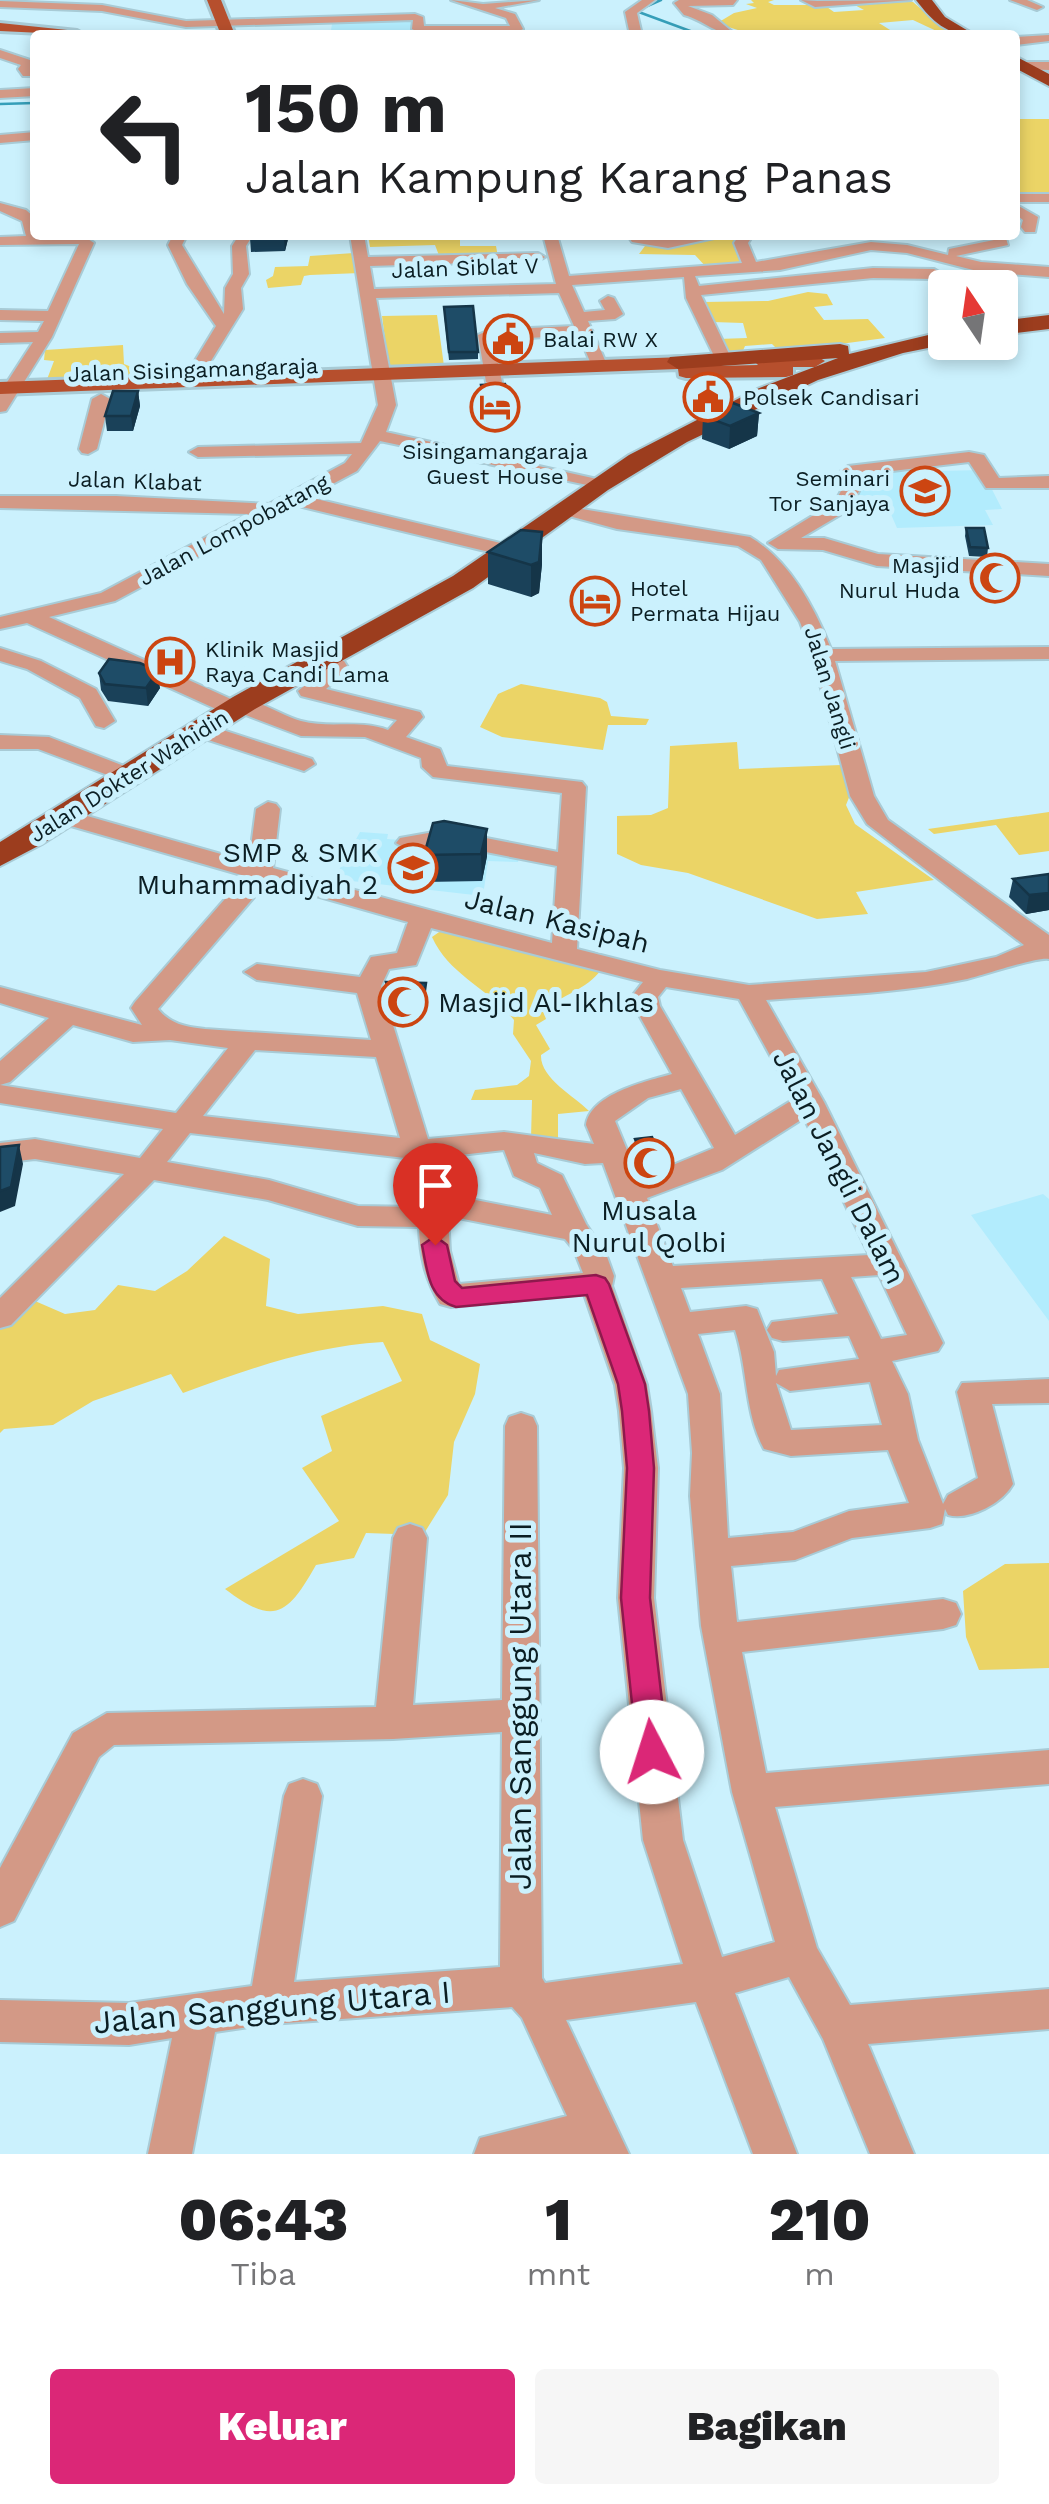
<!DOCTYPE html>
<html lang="id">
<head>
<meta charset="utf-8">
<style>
	:root { --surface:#fff; --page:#f6f6f6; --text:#202124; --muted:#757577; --accent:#db2777 }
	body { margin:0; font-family:"Work Sans",sans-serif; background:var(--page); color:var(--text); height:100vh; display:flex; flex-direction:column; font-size:38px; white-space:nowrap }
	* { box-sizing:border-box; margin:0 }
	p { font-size:32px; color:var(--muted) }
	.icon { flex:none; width:55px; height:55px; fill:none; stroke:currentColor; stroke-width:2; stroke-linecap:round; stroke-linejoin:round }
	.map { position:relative; height:2154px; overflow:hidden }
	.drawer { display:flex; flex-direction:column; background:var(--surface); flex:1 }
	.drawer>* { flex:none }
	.top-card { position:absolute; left:30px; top:30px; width:990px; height:210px; border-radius:10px; box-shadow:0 5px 15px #0003; background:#fff; color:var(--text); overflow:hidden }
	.needle { width:65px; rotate:347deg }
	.controls { position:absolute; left:928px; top:270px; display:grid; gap:20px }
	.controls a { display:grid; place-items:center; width:90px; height:90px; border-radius:10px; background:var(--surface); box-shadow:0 5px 15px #0003; font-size:50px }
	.pin { position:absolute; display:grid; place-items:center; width:85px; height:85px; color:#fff; margin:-102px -42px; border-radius:50% 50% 50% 0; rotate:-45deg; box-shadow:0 0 10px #0007 }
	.pin .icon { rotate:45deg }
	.me { position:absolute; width:110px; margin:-55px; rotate:355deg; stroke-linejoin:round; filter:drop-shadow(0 0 8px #0008) }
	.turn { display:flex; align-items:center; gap:35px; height:210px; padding:0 50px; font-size:45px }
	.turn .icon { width:130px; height:130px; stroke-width:2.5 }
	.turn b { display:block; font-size:70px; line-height:85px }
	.eta { display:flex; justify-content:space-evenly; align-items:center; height:170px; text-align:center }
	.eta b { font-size:60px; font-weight:800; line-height:70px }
	.cta { display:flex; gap:20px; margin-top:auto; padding:20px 50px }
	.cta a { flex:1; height:115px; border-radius:10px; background:var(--accent); color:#fff; font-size:40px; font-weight:800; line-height:115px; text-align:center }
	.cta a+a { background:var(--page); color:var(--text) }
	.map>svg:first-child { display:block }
</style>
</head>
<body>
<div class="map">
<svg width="1049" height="2154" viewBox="0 0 1049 2154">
	<rect width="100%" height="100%" fill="#cbf1fd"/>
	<path fill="#b2ecfd" d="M413 18 415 27 411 35H335L331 30 333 19Z
		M982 470 1002 509 985 510 993 525 897 528 890 512H866L850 473Z
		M360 832 388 834 387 839 521 848 518 862 488 861 483 896 334 879Z
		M1043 1194 1049 1199V1321L971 1215Z"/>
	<path fill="#ebd466" d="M751 0H774L768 2 774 5H824L834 12 864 10 851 3 913 2 936 22 965 35H945L913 20 879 23 898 35C856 35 750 44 719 22L734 13 757 8 746 4 754 3Z
		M1015 119H1049V196L1015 195Z
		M368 235H460V246H496L498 257 440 258 435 245 370 247Z
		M725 235H743L744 265 708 269 695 255 639 254 645 246Z
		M354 253 360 273 310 275 304 276 301 285 268 288 266 280 273 276 275 267 308 266 310 256Z
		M808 292 827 294 833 305 814 307 824 320 868 319 885 338 780 352 772 344 745 346 741 355H725L718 339 747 338 743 323 713 322 704 302 768 301Z
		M437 315 444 366 389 369 382 316Z
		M123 345 124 364 134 368 136 379 46 382 54 361 44 360 45 350Z
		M521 684 600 698 607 702 611 716 649 719 646 725H608L603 750 502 737 480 727 498 694Z
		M737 742 739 769 841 765 852 790 846 805 855 824 934 880 856 892 868 914 817 919 688 873 641 865 617 854V816L651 815 668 808 670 746Z
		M1049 812V851L1019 855 996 825 934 834 928 829Z
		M442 930 601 970C586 990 563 994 543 1011L546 1019 536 1025 550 1049 541 1055C540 1078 574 1096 589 1111L558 1114V1141L531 1138 532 1100H471L475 1090 517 1085 529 1076 531 1061 513 1034 514 1020C488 988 449 975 432 937Z
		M224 1236 270 1259 266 1306 298 1314 383 1306 422 1314 430 1340 480 1364 475 1394 454 1442 448 1495 423 1535 366 1533 354 1558 316 1565C287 1616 274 1626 225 1589L339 1521 302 1468 332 1451 321 1416 402 1381 383 1342C312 1346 249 1369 183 1393L171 1374 93 1401 53 1425 4 1429 0 1433V1297L35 1301 65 1314 95 1310 118 1285 155 1291 187 1271Z
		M1049 1563V1668L979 1670 966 1637 963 1591 1005 1564Z"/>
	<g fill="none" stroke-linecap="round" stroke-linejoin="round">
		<path stroke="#369fb9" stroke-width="2.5" d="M661 0 636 11 701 35
			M0 104 35 103"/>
		<g stroke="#a8cbd6" stroke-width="4">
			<path id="minor" d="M451 0 483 4 539 0 495 8 515 14 523 29 517 32H418L412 29 413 20 186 27 102 11 0 7V1L102 5 186 21 415 14 423 17 424 26H510L506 18Z
				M642 0H655L637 13 642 35H630L625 12Z
				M679 0H737L733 5 688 6 712 15 736 35C717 35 703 20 684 15L674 3Z
				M801 0 817 1 911 0 815 7Z
				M1010 0H1027L1043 7 1037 10Z
				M1049 35V41L1015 45V37Z
				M0 50 33 61 31 76H23L18 69 21 65 0 58Z
				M1023 62H1049V70L1019 69Z
				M35 88V96L0 98V90Z
				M35 132V140L0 143V135Z
				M1015 194H1049V202H1015Z
				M0 203 26 210 35 218V235H82L94 243 52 337 6 411 0 412V393L33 342 0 343V333L38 332 44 321 0 320V310L48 311 79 244 0 245V237L26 236 22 221 0 211Z
				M1015 204 1038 217 1035 232H1025L1021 227 1023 220 1015 214Z
				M173 235H187L182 245 224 314 225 288 233 274 232 246 239 235H253L246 246 249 274 241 288 243 309 198 382 190 387 182 382 216 326 187 284 168 245Z
				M350 235H364L368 257 538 253 545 257 538 261 370 266 374 289 556 284 543 235H557L569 276 742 263 734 243 739 235H753L748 243 756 262 871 242 907 245 948 255 949 249 994 240 991 235H1005L1008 245 956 256 981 262 1049 267V277L981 272 907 253 871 250 780 270 695 276 699 286 873 268 934 269 942 274 934 279 873 278 701 295 731 358 723 363 715 358 686 298 684 277 572 285 584 312 605 310 600 301 608 296 614 298 623 314 615 319 588 321 607 365 605 369H593L579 335 493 340 502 382 494 387 486 382 478 335 489 330 574 326 559 293 376 298 396 405 386 432 606 481V489L380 441 357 471 308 497 517 547V555L510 557 294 505 115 601 49 617 233 700C256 696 280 716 301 721 330 729 359 719 388 730L397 720 301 696 298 691 326 668 313 660 317 656 324 654 344 661 349 669 326 689 420 712 423 717 406 737 440 749 447 766 582 782 586 787 577 949 660 970 749 985 926 972 996 957 1024 945 867 824 850 796 812 655 800 622 761 560 738 546 617 529 558 513V505L750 537C789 560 814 606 831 649L1049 647V659L835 661 874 796 888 820 1049 935V959C1039 956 984 975 967 979 901 993 833 995 766 1000L824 1102 943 1343 938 1351 892 1361 908 1394 918 1440 943 1504 948 1495 978 1478 957 1392 962 1383 1049 1379V1403L992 1404 1013 1484C1003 1503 969 1521 948 1515L945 1509 942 1524 930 1528 852 1538 795 1560 731 1566 737 1622 943 1599 956 1603 961 1614 956 1625 943 1629 742 1652 766 1773 1049 1750V1784L775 1807 817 1948 850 2005 1049 1989V2029L868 2044 914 2154H870L823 2039 789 1977 735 1993 797 2154H753L696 2002 566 2020 629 2154H474L480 2138 567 2116 522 2018 512 2007 270 2024 215 2032 192 2154H148L172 2038 129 2045 0 2042V2000L129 2003 252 1986 284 1796 289 1784 303 1779 317 1784 322 1796 294 1982 500 1967 502 1732 393 1739 114 1745 99 1757 14 1921 0 1927V1868L73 1733 107 1713 376 1707 393 1538 398 1528 410 1524 422 1528 427 1538 413 1705 502 1700 505 1426 509 1417 521 1413 533 1417 537 1426 542 1978 545 1983 683 1964 643 1840 618 1598 624 1468 619 1411 615 1385 584 1294 451 1307 440 1304C425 1279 420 1256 419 1227L358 1226 268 1200 154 1180 11 1325 0 1328V1298L124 1174 35 1159 0 1163V1143L35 1139 140 1158 163 1129 0 1103V1085L176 1113 228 1048 170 1040 133 1042 73 1025 10 1082 0 1085V1061L49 1018 0 1003V987L142 1025 131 1008 135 1002 245 876 57 822 53 817 57 812H73L249 862 256 809 268 802 276 804 280 809 273 868 552 943 557 866 445 844 408 850 396 843 400 838 445 830 558 852 562 793 433 777 422 767 421 758 365 737 301 736 243 714H227L27 623 0 629V617L101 593 249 514 0 508V496H116L269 504 345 463 352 454 198 457 189 452 198 447 361 443 378 405ZM267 882 408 922 397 953 371 957 360 977 257 964 244 972 257 980 357 993 371 1040 205 1029C186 1027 170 1024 158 1009ZM431 928 643 982 632 996 634 1006 672 1074C647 1081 590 1094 586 1125L594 1144 504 1132 428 1139 381 986 389 969 416 965ZM666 987 739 999 794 1099 735 1135 660 1006 658 997ZM255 1050 376 1057 400 1138 203 1116ZM681 1089 714 1148 639 1179 615 1121 648 1098ZM804 1118 869 1255 673 1266 647 1198 722 1170ZM190 1133 405 1158 418 1207 358 1206 269 1180 167 1162ZM504 1150 514 1176 540 1188 552 1215 445 1194 434 1158ZM534 1153 585 1164 603 1163 688 1394 692 1453 690 1496 701 1626 732 1792 775 1942 722 1957 683 1840 654 1598 658 1468 651 1411 647 1385 612 1286 614 1276 606 1254 586 1224 562 1175 537 1163ZM448 1216 565 1239 574 1250 583 1273 459 1284 450 1251ZM879 1275 907 1335 881 1339 851 1277ZM822 1279 838 1314 772 1322 767 1330 772 1338 783 1341 849 1336 859 1359 779 1370 776 1376 774 1352 757 1309 746 1306 690 1312 681 1288ZM735 1330C748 1368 744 1412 764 1449L791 1456 888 1450 909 1503 849 1511 793 1532 728 1538 720 1394 698 1334ZM870 1382 882 1425 791 1430 776 1383 790 1391Z
				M635 235 668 240 728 235 668 248 632 242 630 239Z
				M101 394 110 399 97 449 88 454 82 453 79 449 92 399Z
				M969 452 984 455 999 478 1049 476V488H986L969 462 858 475 859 491 850 509 801 538H824L878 554 1049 564V576L877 566 823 550 778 549 768 543 835 502 841 491 837 474 848 466Z
				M0 648 41 661 96 689 115 721 104 728 96 726 80 698 27 669 0 661Z
				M201 723 312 759 315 764 304 771 193 735 190 730 193 725Z
				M0 735 49 737 137 771 140 776 129 783 38 749H0Z"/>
		</g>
		<g stroke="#a8cbd6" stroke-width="6">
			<path id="major" d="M207 0H221L235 35H221Z
				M0 23 77 31 84 35 0 31Z
				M764 355H815L825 361 815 367H793V375L786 377 686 378 679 376 678 369 0 394V382L710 356 717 358V366L758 365 754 361Z"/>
		</g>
		<g stroke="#a8cbd6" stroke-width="4">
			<path id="highway" d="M916 0H932L945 17 975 35C946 35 933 22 916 0Z
				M1015 56 1049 74V86L1015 68Z
				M1049 315V329L1000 335V321Z
				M945 331V342L953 343 903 353 818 380 687 442 608 490 473 588 255 709 42 844 0 866V842L233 697 453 576 629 455 757 389 838 358 678 369 667 362 670 357 840 344 848 346 849 354Z"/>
		</g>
		<use href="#minor" fill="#d39986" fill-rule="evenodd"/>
		<use href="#major" fill="#b64f2d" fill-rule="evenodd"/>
		<use href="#highway" fill="#9c3d1e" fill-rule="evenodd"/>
	</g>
	<path fill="#1a4159" d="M289 235 285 251 251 252 250 238Z
		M444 314 478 352V359L449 360Z
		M481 385 508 400V415L484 416 481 399Z
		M138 391 140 406 133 431H107L105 416Z
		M759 413 757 436 729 449 702 439 703 416Z
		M966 528 988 548 987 557 969 556 965 536Z
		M488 552 542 564 539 593 531 597 488 584Z
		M979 567 1016 580 1014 589 980 588 978 576Z
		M99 673 160 688 148 706 108 701 101 690Z
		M433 823 487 856 482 881 425 882 424 855Z
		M1049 874V910L1026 914 1009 897 1013 879Z
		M386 982 426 983V993L423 1013 393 1012 386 991Z
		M635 1139 660 1166 644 1173 634 1149Z"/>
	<path fill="#153548" d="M285 235H289L285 251 284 238Z
		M138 391 140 406 133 431 131 416Z
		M759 413 757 436 729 449 730 426Z
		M542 532V564L539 593 531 597V565Z
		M158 671 160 688 148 706 146 688Z
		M487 829V856L482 881 481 854Z
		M1049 893V910L1026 914 1029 895Z
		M19 1145 23 1164 15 1206 0 1212V1191Z
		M660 1157V1166L644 1173 645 1163Z"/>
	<path fill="#1e4c67" stroke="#153548" stroke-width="2.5" d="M250 235H285L284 238H250Z
		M473 306 478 352H449L444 307Z
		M505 384 508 400 484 401 481 385Z
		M113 391H138L131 416H105Z
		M733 403 759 413 730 426 703 416Z
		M966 528H984L988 548 970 547Z
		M521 530 542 532 539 562 531 565 488 552Z
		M979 567 1013 569 1016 580 982 579Z
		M109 659 140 663 158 671 146 688 105 684 99 673Z
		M444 821 487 829 481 854 424 855 433 823Z
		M1049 874V893L1029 895 1013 879Z
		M386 982 426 983 423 1004 392 1002Z
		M652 1137 660 1157 645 1163 635 1139Z
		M19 1145 11 1187 0 1191V1147Z"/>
	<path fill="#db2777" stroke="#8e194d" stroke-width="2.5" d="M435 1236 447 1245 455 1281 462 1288 596 1275 605 1278 609 1284 645 1384 649 1411 654 1468 650 1598 668 1752 663 1762 652 1766 641 1762 637 1752 621 1598 627 1468 622 1411 618 1384 587 1295 456 1307C428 1299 427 1269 422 1245Z"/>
	<defs>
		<g id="civic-ring" transform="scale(2.5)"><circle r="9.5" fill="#cbf1fd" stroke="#cc4511" stroke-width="1.5"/><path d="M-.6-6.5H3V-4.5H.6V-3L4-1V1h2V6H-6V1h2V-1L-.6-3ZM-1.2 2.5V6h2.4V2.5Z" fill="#cc4511"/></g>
		<g id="hotel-ring" transform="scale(2.5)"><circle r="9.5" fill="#cbf1fd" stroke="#cc4511" stroke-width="1.5"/><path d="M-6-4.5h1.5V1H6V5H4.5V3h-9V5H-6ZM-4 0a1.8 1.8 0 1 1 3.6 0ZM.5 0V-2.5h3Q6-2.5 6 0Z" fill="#cc4511"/></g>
		<g id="university-ring" transform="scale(2.5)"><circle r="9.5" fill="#cbf1fd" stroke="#cc4511" stroke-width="1.5"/><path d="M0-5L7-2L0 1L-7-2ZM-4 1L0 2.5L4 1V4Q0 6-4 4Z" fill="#cc4511"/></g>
		<g id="mosque-ring" transform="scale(2.5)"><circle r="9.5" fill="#cbf1fd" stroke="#cc4511" stroke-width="1.5"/><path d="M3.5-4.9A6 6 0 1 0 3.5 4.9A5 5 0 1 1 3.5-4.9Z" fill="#cc4511"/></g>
		<g id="hospital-ring" transform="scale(2.5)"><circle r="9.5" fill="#cbf1fd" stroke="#cc4511" stroke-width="1.5"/><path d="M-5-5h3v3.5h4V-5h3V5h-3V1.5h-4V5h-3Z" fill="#cc4511"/></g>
		<g id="school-ring" transform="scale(2.5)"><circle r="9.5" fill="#cbf1fd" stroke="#cc4511" stroke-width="1.5"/><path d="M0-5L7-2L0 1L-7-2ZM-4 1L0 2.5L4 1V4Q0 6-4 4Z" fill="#cc4511"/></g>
	</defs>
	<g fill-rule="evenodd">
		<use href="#civic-ring" x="508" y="339"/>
		<use href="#civic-ring" x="708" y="397"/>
		<use href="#hotel-ring" x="495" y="407"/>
		<use href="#university-ring" x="925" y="491"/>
		<use href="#mosque-ring" x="995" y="578"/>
		<use href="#hotel-ring" x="595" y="601"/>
		<use href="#hospital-ring" x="170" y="662"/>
		<use href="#school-ring" x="413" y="868"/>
		<use href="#mosque-ring" x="403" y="1002"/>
		<use href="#mosque-ring" x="649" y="1163"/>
	</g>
	<g text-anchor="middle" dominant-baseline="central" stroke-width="10" stroke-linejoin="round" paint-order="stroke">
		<g font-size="22" fill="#0b1e23" stroke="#cbf1fd">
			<text transform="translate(465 268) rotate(-2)">Jalan Siblat V</text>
			<text transform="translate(193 370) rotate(-2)">Jalan Sisingamangaraja</text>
			<text transform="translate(135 481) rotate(2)">Jalan Klabat</text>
			<text transform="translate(234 530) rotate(-28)">Jalan Lompobatang</text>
			<text transform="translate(830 688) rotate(73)">Jalan Jangli</text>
			<text transform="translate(129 776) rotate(-32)">Jalan Dokter Wahidin</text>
		</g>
		<g font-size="22" fill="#0b1e23" stroke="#cbf1fd" text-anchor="start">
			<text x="543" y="339">Balai RW X</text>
			<text x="743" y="397">Polsek Candisari</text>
			<text x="495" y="451" text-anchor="middle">Sisingamangaraja<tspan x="495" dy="25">Guest House</tspan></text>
			<text x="890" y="478" text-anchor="end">Seminari<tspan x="890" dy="25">Tor Sanjaya</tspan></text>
			<text x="960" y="565" text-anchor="end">Masjid<tspan x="960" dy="25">Nurul Huda</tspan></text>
			<text x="630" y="588">Hotel<tspan x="630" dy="25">Permata Hijau</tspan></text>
			<text x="205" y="649">Klinik Masjid<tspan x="205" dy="25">Raya Candi Lama</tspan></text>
		</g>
		<g font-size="28" fill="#0b1e23" stroke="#cbf1fd" text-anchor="end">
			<text x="378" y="852">SMP &amp; SMK<tspan x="378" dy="32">Muhammadiyah 2</tspan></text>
			<text x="438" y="1002" text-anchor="start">Masjid Al-Ikhlas</text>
			<text x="649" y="1210" text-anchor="middle">Musala<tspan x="649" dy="32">Nurul Qolbi</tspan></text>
		</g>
		<g font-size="28" fill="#0b1e23" stroke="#cbf1fd">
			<text transform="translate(557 921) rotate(14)">Jalan Kasipah</text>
			<text transform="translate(839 1167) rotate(63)">Jalan Jangli Dalam</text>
		</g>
		<g font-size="32" fill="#0b1e23" stroke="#cbf1fd">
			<text transform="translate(520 1706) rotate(-90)">Jalan Sanggung Utara II</text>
			<text transform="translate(272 2007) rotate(-5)">Jalan Sanggung Utara I</text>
		</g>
	</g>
</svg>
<div class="controls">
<a><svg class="needle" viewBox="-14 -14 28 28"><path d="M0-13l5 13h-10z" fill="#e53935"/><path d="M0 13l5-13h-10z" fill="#757577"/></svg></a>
</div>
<div class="pin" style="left:435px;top:1245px;background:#d93025"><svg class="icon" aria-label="arrive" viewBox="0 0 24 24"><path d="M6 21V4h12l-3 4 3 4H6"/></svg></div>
<svg class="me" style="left:652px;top:1752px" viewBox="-20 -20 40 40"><circle r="19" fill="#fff"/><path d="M0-13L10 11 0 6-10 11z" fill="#db2777"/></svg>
<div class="top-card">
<div class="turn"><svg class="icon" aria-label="left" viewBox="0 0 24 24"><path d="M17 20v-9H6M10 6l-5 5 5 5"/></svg><div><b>150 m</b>Jalan Kampung Karang Panas</div></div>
</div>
</div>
<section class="drawer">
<div class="eta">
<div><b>06:43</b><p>Tiba</p></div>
<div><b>1</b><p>mnt</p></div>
<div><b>210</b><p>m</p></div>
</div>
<div class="cta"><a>Keluar</a><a>Bagikan</a></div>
</section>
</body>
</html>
